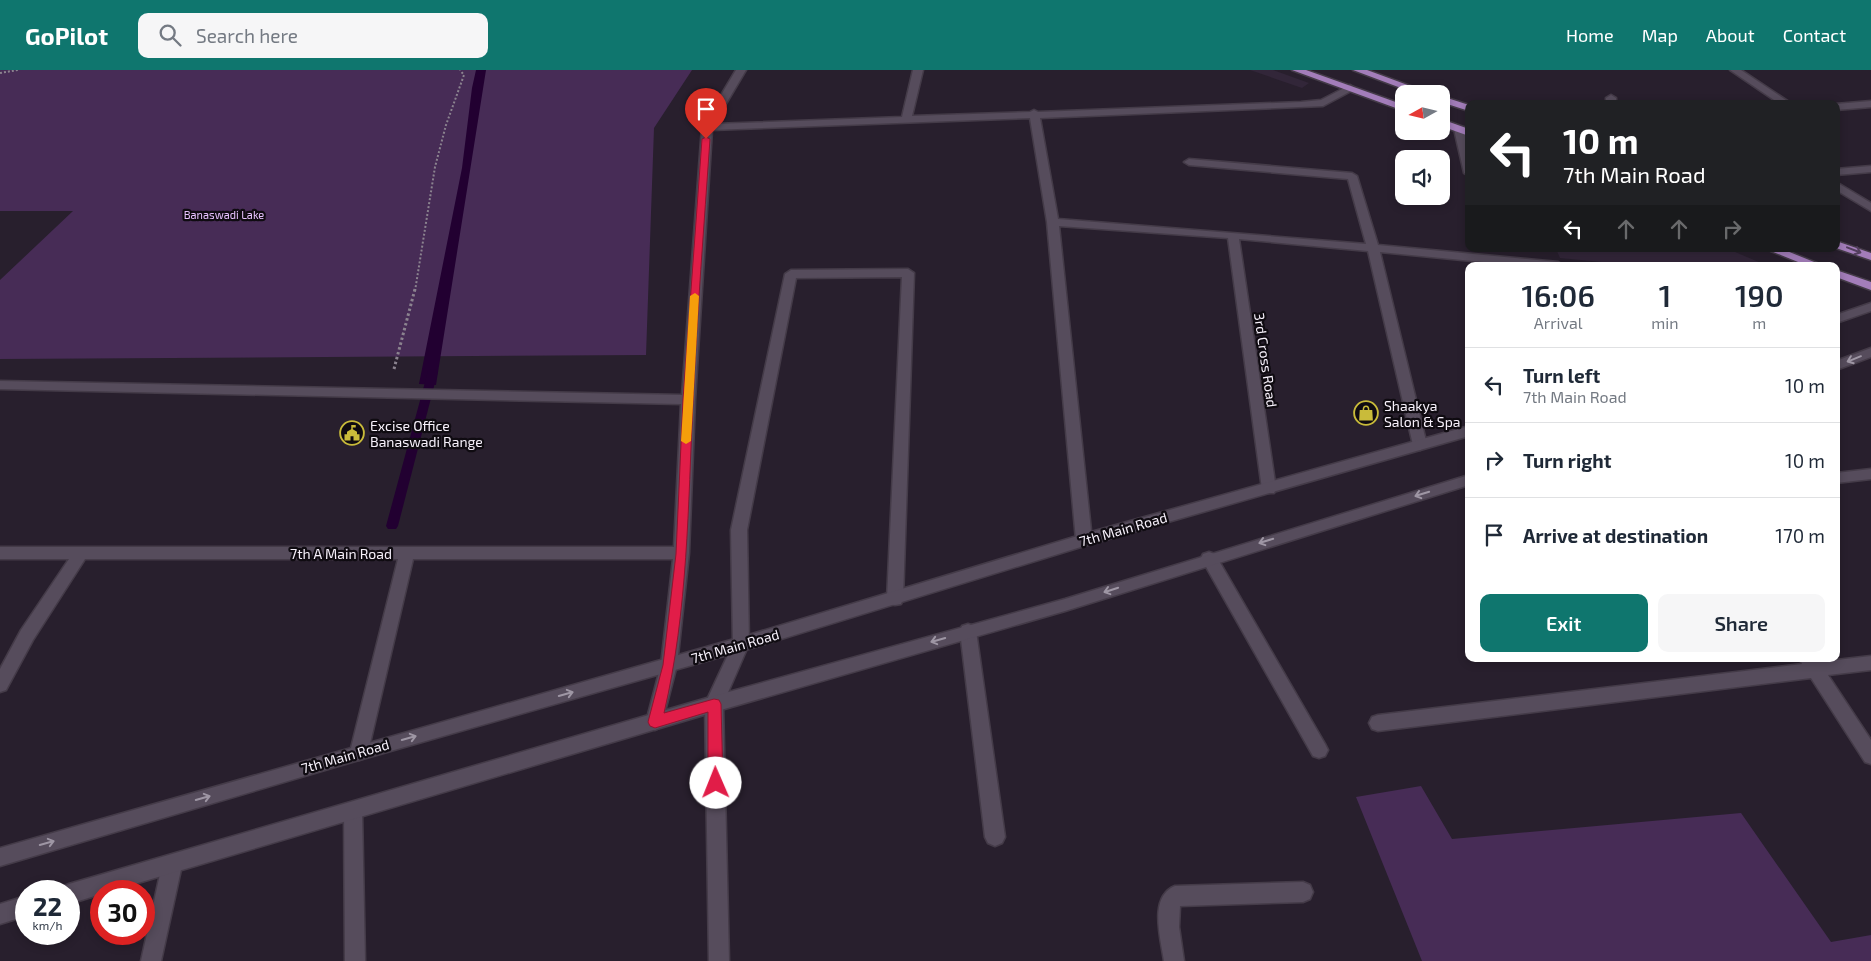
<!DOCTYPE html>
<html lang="en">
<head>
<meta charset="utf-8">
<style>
	:root { --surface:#fff; --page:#f6f6f7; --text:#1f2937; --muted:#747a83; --line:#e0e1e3; --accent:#0f766e }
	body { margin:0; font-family:"Exo 2",sans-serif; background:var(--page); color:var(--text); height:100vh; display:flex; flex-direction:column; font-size:19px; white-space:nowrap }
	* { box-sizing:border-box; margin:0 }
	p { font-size:16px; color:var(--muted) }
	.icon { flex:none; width:28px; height:28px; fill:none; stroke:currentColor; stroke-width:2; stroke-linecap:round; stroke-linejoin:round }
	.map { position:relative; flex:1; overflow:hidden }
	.panel { position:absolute; left:1465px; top:192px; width:375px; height:400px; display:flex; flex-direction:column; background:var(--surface); border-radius:10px; box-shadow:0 2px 8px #0003 }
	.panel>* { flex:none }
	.hud { position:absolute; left:1465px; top:30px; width:375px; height:152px; border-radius:10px; box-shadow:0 2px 8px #0003; background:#202124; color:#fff; overflow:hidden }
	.needle { width:32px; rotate:262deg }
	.controls { position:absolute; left:1395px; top:15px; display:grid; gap:10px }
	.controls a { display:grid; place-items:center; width:55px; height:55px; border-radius:10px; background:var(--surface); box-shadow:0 2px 8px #0003; font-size:25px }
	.speed { position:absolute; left:15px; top:810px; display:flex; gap:10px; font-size:25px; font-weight:700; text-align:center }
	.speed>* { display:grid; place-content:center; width:65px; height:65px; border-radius:50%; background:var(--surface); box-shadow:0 2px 8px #0003; line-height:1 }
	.speed small { font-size:12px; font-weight:400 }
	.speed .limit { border:8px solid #d22; background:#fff; color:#111 }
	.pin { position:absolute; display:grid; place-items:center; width:42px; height:42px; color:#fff; margin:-51px -21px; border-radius:50% 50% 50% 0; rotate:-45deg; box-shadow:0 0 5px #0007 }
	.pin .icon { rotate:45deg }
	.me { position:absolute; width:55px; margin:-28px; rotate:359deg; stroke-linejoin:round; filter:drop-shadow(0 0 4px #0008) }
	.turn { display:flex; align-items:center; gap:18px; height:105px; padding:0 15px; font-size:22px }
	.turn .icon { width:65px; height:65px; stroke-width:2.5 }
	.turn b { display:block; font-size:35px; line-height:42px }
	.lanes { display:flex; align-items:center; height:48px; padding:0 15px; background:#0003; justify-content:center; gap:25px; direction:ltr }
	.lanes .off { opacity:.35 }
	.eta { display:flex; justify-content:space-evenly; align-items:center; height:85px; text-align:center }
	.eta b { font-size:30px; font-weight:600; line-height:35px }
	.action { display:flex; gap:10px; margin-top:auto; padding:10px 15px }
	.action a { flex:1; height:58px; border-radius:10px; background:var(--accent); color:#fff; font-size:20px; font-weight:600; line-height:58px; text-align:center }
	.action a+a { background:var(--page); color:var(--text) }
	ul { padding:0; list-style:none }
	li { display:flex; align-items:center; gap:15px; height:75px; padding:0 15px; border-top:1px solid var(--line) }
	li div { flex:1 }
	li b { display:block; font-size:19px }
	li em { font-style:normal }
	header { display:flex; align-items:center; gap:30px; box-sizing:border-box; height:70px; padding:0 25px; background:var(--accent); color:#fff }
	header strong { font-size:24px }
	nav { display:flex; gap:28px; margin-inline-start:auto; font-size:18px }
	.search { width:350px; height:45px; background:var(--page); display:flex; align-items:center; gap:12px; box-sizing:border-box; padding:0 18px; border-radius:10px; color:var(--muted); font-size:19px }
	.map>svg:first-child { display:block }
</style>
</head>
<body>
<header>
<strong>GoPilot</strong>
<div class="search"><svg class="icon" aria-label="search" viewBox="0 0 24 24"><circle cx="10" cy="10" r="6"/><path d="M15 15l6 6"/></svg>Search here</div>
<nav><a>Home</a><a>Map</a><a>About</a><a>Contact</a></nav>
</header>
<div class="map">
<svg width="1871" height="891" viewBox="0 0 1871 891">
	<rect width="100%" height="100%" fill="#281f2d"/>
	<path fill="#322639" d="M1250 0H1273L1309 13 1302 18Z
		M1556 179H1728L1761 193 1748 196H1605L1602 192 1560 188Z"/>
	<path fill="#472c56" d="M0 0H692L654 58 646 285 0 289V210L73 141H0Z
		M1421 716 1452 769 1741 743 1831 872 1871 865V891H1422L1356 727Z"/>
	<path fill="#220031" d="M476 0H486L436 315 419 314 462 98 472 18Z"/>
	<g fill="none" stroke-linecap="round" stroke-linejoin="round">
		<path fill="#220031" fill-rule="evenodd" d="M433 298 438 301 398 456 396 459H388L386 456 428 301Z"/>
		<g stroke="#443b48" stroke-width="3">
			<path id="lane" d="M1459 56 1464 59 1469 79V106L1464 103 1454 59Z
				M1303 812 1310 815 1313 822 1310 829 1303 832 1180 836 1179 857 1184 891H1164C1161 869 1148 827 1175 816Z"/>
		</g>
		<g stroke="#443b48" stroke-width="3">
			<path id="street" d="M736 0H746L714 54 902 47 913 0H923L912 46 1030 42 1034 40 1038 42 1301 32 1321 30 1350 15 1355 18 1353 20 1323 36 1040 48 1058 149 1366 174 1348 109 1189 95 1184 92 1189 89 1352 103 1357 106 1378 175 1558 192 1564 196H1524L1380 182 1427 375 1420 380 1413 375 1368 181 1239 169 1276 419 1274 423H1264L1262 419 1228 168 1059 156 1092 470 1089 474H1079L1076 470 1047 152 1030 48 712 60 695 330 689 483 677 595 661 657 655 660 649 657 646 652 661 595 673 489H413L368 682 365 688 359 690 353 688 350 682 398 489H85L33 570 6 620 0 622V599L21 560 69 489H0V477H674L681 334 0 319V311L682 325 702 57Z
				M1730 0H1741L1792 34H1780Z
				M1611 25 1616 28V34H1606V28Z
				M1871 31V37L1836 40V34Z
				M1871 96V102L1836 105V99Z
				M1836 112 1871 133V141L1836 120Z
				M908 199 914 203 903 529 901 534 895 535 889 534 887 529 902 207 796 208 747 460 749 574 723 634 729 891H709L705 634 733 574 731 460 785 204 791 200Z
				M1871 399V409L1836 413V403Z
				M1209 482 1215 484 1325 674 1328 680 1325 686 1319 688 1313 686 1201 488 1203 484Z
				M968 554 974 556 976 561 1005 767 1002 773 995 776 988 773 985 767 960 561 962 556Z
				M1871 586V600L1828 605 1871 670V694L1865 692 1811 608 1378 661 1372 659 1369 653 1372 647 1378 645 1802 594 1800 589H1817L1819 592Z
				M353 732 360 735 362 741 365 891H345L344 741 346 735Z
				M172 785 179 788 182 795 161 891H141L162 795 165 788Z"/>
		</g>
		<g stroke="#443b48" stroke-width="3">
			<path id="secondary" d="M1871 233V241L1836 253V245Z
				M1871 278V287L1836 300V291Z
				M1469 356V366L1084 476 752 578 359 690 0 796V778L752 564 1084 464Z
				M1469 405V415L1065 541 714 642 111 821H101V824L69 834V821H60L62 817 69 814 714 626 1065 529Z
				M26 826V846L0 854V834Z"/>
		</g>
		<g stroke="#443b48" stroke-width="3">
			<path id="primary" d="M1292 0H1306L1404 35V41Z
				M1353 0H1367L1432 24H1417Z
				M1441 26 1469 35V41L1441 32Z
				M1441 49 1469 59V66L1441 56Z
				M1836 171 1871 183V190L1836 178Z
				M1766 179H1782L1824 196H1808Z
				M1836 200 1871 212V220L1836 207Z"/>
		</g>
		<path stroke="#8b838f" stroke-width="2" stroke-dasharray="2 2" stroke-linecap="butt" d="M0 3 18 0
			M415 221 435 97 446 55 464 5 460 0"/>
		<path stroke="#8b838f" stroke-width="3" stroke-dasharray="2.5 2.5" stroke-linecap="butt" d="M394 299 415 219"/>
		<use href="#lane" fill="#564c5c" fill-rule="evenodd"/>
		<use href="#street" fill="#564c5c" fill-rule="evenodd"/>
		<use href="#secondary" fill="#564c5c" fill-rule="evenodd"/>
		<use href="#primary" fill="#a37dba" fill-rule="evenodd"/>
	</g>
	<defs><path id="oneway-shaft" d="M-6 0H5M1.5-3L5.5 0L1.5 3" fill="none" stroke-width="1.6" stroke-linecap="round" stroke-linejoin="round" transform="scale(1.25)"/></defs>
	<use stroke="#523e5d" href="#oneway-shaft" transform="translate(1854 180) rotate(21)"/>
	<g stroke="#9e96a4">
		<use href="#oneway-shaft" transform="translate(1854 289) rotate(158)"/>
		<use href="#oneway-shaft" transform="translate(1422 424) rotate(163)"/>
		<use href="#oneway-shaft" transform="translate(1266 471) rotate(163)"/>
		<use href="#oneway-shaft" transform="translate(1111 520) rotate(162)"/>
		<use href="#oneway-shaft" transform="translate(938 570) rotate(164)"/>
		<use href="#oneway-shaft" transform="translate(566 624) rotate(-16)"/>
		<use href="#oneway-shaft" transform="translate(409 668) rotate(-16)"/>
		<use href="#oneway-shaft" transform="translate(203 728) rotate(-16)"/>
		<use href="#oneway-shaft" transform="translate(47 773) rotate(-16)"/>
	</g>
	<path fill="#e11d48" stroke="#92132f" d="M706 67 710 69C704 156 697 243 693 331 688 436 688 540 664 643L714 629 719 630 721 634 723 713 720 718 716 720 711 718 708 713V642L655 658 650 656 648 652 663 595 676 484 683 330 702 69Z"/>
	<path fill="#f59e0b" d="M695 223 699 226 691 371 686 374 681 371 690 226Z"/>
	<defs>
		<g id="shop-ring" transform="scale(1.25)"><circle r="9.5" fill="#0f0b11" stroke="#c9bb3a" stroke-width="1.5"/><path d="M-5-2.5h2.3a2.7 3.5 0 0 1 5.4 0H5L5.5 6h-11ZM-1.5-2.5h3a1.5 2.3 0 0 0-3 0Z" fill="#c9bb3a"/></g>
		<g id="civic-ring" transform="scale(1.25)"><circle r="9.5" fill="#0f0b11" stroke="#c9bb3a" stroke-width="1.5"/><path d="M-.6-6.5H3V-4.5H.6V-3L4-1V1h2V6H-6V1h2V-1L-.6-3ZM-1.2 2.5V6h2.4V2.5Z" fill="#c9bb3a"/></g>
	</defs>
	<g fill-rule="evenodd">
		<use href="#shop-ring" x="1366" y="343"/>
		<use href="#civic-ring" x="352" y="363"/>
	</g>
	<g text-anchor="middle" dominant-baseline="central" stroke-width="4.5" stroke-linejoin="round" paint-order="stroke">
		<g font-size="11" fill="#e8c2ff" stroke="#0f0b11">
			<text x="224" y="144">Banaswadi Lake</text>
		</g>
		<g font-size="14" fill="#f7f1fb" stroke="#0f0b11">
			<text transform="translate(1266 290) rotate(82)">3rd Cross Road</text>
			<text transform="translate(1123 459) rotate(-16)">7th Main Road</text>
			<text x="341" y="483">7th A Main Road</text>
			<text transform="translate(735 576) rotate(-16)">7th Main Road</text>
			<text transform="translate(345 686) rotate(-16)">7th Main Road</text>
		</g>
		<g font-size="14" fill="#f7f1fb" stroke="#0f0b11" text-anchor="start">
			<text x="1384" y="335">Shaakya<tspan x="1384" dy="16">Salon &amp; Spa</tspan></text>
			<text x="370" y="355">Excise Office<tspan x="370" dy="16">Banaswadi Range</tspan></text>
		</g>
	</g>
</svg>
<div class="controls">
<a><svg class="needle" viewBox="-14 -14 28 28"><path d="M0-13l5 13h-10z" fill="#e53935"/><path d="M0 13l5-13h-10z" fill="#747a83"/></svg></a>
<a><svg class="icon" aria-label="sound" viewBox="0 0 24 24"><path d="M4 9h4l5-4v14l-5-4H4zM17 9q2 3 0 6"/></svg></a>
</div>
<div class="speed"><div>22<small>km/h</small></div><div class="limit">30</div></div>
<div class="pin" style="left:706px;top:69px;background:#d93025"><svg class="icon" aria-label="arrive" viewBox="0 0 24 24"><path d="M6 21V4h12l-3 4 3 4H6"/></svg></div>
<svg class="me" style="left:716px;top:713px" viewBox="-20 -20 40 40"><circle r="19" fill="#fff"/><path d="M0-13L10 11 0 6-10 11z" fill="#e11d48"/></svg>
<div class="hud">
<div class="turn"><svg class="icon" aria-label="left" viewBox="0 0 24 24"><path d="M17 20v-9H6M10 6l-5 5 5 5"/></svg><div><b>10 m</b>7th Main Road</div></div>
<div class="lanes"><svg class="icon" aria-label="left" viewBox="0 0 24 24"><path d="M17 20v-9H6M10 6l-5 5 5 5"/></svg><svg class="icon off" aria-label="ahead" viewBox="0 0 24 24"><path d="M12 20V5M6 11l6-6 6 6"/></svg><svg class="icon off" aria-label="ahead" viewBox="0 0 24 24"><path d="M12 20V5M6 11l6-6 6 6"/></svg><svg class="icon off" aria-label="right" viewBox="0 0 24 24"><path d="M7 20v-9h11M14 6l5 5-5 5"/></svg></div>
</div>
<section class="panel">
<div class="eta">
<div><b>16:06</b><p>Arrival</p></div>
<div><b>1</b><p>min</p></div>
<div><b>190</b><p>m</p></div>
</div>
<ul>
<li><svg class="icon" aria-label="left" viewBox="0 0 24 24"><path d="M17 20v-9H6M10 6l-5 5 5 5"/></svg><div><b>Turn left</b><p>7th Main Road</p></div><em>10 m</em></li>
<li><svg class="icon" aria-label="right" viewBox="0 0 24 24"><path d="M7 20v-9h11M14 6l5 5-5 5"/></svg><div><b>Turn right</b></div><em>10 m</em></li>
<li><svg class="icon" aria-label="arrive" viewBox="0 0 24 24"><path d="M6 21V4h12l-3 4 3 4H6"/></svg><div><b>Arrive at destination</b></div><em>170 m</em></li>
</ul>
<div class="action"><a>Exit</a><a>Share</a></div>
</section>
</div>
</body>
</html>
